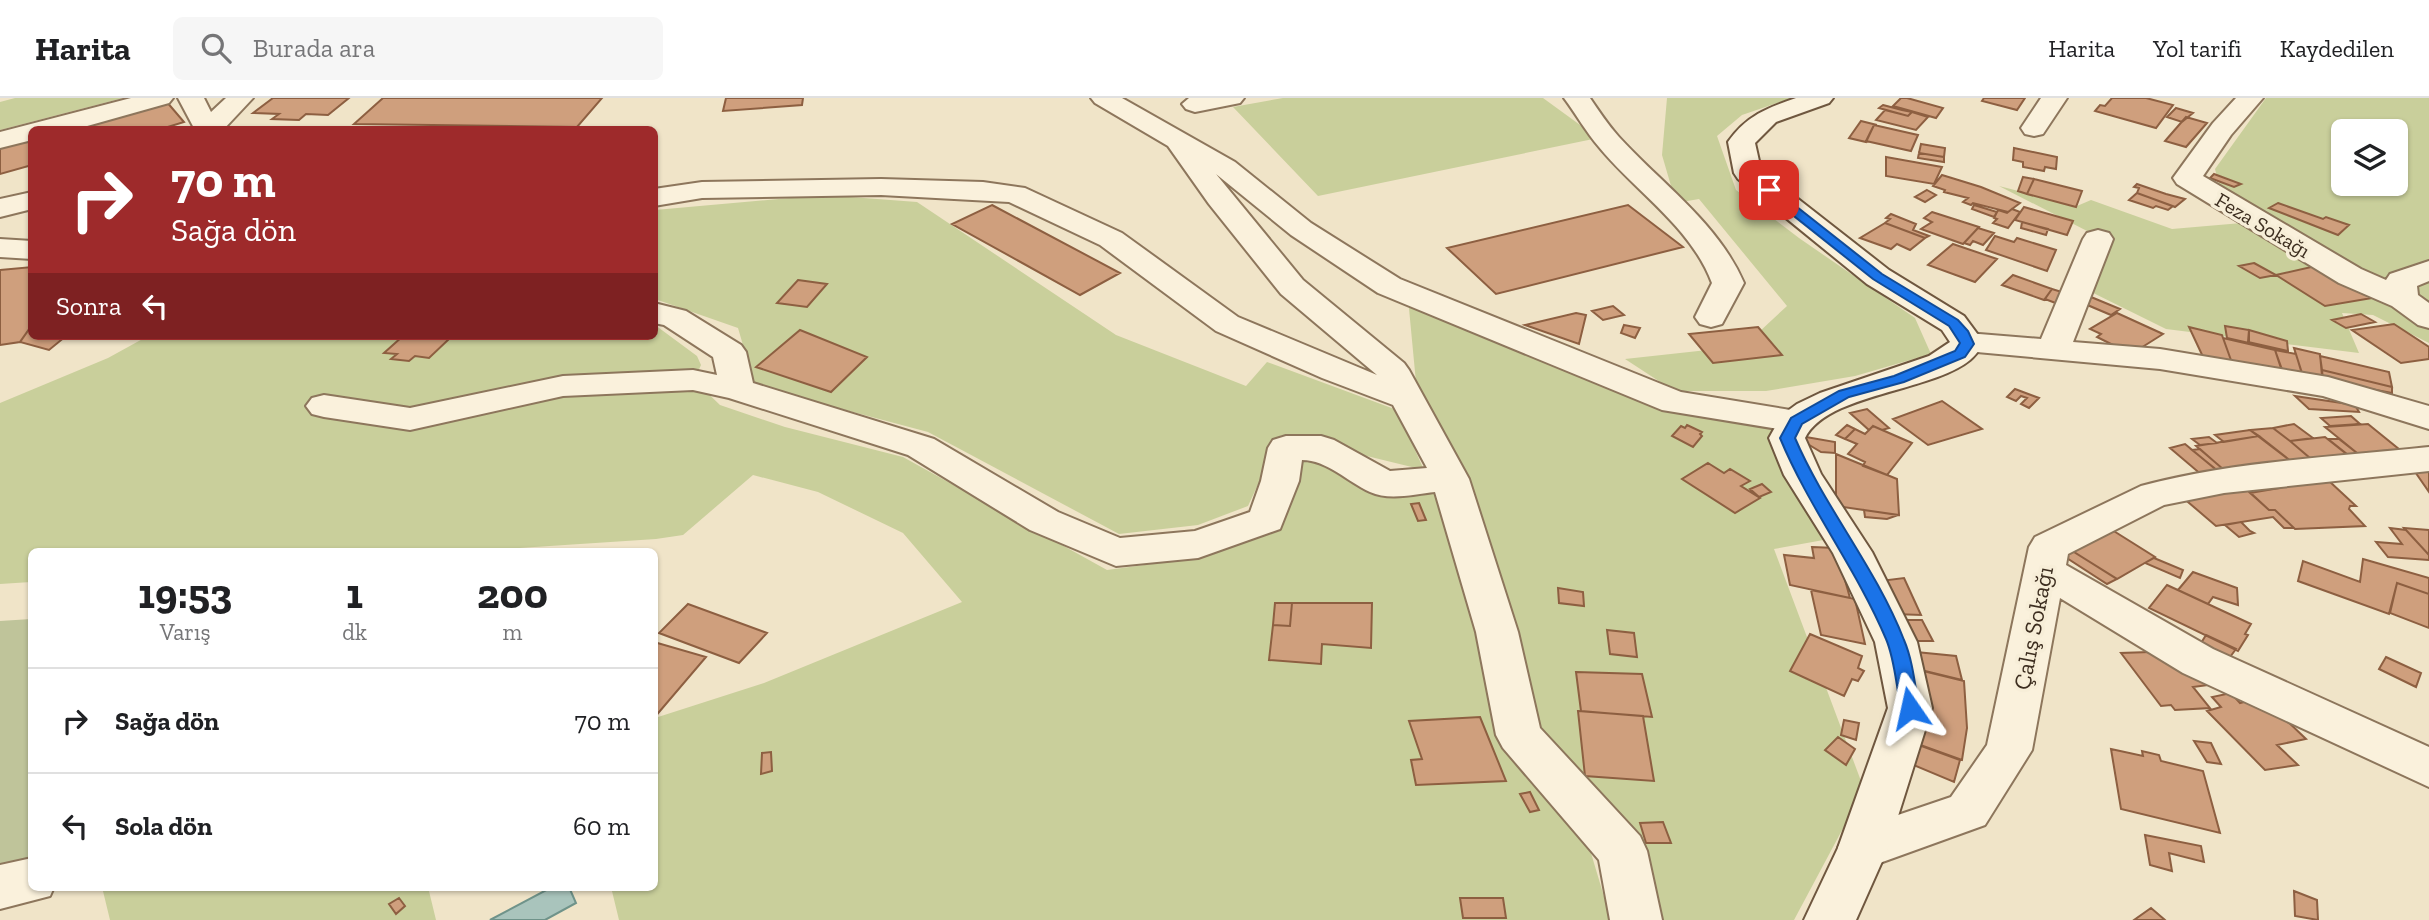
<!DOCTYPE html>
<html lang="tr">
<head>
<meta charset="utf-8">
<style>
	:root { --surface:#fff; --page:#f6f6f6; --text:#202124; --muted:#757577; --line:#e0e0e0 }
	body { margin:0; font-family:"Zilla Slab",serif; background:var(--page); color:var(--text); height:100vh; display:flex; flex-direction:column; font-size:26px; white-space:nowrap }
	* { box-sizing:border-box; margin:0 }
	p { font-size:23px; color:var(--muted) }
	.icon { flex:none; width:38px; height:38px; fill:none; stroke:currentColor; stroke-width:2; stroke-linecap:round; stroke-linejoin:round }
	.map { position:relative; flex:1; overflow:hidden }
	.details { position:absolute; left:28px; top:450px; width:630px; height:343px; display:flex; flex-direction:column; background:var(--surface); border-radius:10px; box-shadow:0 2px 5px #0004 }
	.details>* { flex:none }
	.banner { position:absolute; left:28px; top:28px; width:630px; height:214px; border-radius:10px; box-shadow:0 2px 5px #0004; background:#9e2a2b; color:#fff; overflow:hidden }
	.fabs { position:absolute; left:2331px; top:21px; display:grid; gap:14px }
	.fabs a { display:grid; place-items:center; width:77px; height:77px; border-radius:10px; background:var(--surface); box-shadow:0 2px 5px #0004; font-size:35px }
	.pin { position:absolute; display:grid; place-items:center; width:60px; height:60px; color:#fff; margin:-30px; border-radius:14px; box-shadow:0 4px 10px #0006 }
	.me { position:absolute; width:77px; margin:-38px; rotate:349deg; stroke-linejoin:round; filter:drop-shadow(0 0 5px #0008) }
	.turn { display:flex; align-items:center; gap:24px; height:147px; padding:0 28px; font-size:32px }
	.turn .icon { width:91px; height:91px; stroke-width:2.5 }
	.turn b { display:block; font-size:49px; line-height:60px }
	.then { display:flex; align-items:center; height:66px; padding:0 28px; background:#0003; gap:14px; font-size:26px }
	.eta { display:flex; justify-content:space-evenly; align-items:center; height:119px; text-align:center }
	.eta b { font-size:42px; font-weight:700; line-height:49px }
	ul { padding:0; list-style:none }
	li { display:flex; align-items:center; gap:21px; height:105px; padding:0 28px; border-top:2px solid var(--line) }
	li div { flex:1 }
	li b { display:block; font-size:26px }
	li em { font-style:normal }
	header { display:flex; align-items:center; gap:42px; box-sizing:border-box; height:98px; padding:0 35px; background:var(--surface); border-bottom:2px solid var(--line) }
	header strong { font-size:33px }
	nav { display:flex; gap:38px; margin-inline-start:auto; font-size:24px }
	.search { width:490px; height:63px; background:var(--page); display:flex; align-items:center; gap:18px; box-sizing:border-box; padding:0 24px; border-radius:10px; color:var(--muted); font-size:26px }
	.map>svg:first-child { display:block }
</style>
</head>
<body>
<header>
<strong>Harita</strong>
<div class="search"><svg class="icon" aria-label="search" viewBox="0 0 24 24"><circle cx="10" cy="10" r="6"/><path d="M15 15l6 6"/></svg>Burada ara</div>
<nav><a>Harita</a><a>Yol tarifi</a><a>Kaydedilen</a></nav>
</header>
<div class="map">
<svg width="2429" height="822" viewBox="0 0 2429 822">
	<rect width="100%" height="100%" fill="#f0e4c8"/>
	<path fill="#c9cf9b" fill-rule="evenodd" d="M15 0H123L0 32V4Z
		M1283 0H1543L1598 40 1318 98 1233 9Z
		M1667 0H1792L1742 17 1717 38 1736 92 1799 140 1915 220 1931 256 1855 278 1766 293H1674L1625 261 1744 248 1787 208 1699 101 1676 105 1662 57Z
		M2266 0H2429V245L2373 217 2342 215 2359 255 2166 231 2067 182 2091 135 1999 88 2077 108 2091 102 2172 131 2265 123 2221 94 2215 71ZM2343 33H2396V86H2343Z
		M824 97 917 104 1116 237 1246 288 1267 264 1397 312 1424 372 1281 337 1248 408 1198 427 1119 436 928 334 755 288 738 230 655 201V112Z
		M1408 200 1675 314 1783 326 1829 441 1774 451 1864 691 1794 822H1650L1532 628 1417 295Z
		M655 227 697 258 701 267 694 282 720 307 785 329 903 359 1107 472 1197 460 1282 428 1297 361 1319 360 1373 394 1440 396 1500 637 1591 755 1611 822H619L611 789H654L655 620 764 585 962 504 903 435 818 394 753 377 683 437 656 441 474 453H32L31 484 0 486V305L108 260 148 238H654Z
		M102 789H428L436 822H110Z"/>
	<path fill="#bfc49a" d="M31 521V778L0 791V523Z"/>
	<path fill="#a9c4bc" stroke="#6f938a" stroke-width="2" d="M552 789H569L576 805 545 822H490Z"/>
	<path fill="#cf9f7d" stroke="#8d5f41" stroke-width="2" d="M273 0H349L328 17 306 16 299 22 272 21 279 16 253 15Z
		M383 0H602L577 29 354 26Z
		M726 0H803L802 7 723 13Z
		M1901 0H1907L1943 10 1936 20 1893 8Z
		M1984 0H2025L2017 12 1982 3Z
		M2112 0H2146L2173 7 2156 30 2095 13 2100 7 2105 8Z
		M166 3 184 24 158 32H59Z
		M1883 7 1902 12 1912 14 1908 18 1879 10Z
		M2176 10 2193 15 2182 24 2167 19Z
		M1885 12 1908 18 1912 14 1928 19 1916 32 1876 22Z
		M2186 19 2207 25 2186 49 2165 43Z
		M1861 23 1877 27H1874L1866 44 1849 40Z
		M1874 27 1918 37 1911 53 1866 43Z
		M32 39V67L0 76V47Z
		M1921 46 1945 50 1944 59 1919 55Z
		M2014 50 2057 59 2056 71 2045 69 2044 73 2023 69V64L2013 62Z
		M1919 55 1944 59V64L1918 60Z
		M1886 59 1942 69 1934 86 1886 78Z
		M2214 76 2241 86 2234 89 2210 80Z
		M1942 77 1981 89 2020 105 2008 114 1973 105 1971 107 1963 104 1968 100 1944 94 1945 92 1933 88Z
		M2023 79 2034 81 2027 96 2018 93Z
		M2034 81 2082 93 2076 109 2027 96Z
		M2137 86 2166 96 2185 101 2175 109 2137 95 2139 90 2134 89Z
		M1927 92 1936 97 1925 104 1915 99Z
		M2137 95 2173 108 2168 112 2156 108 2153 110 2129 102Z
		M2278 105 2323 121 2326 119 2349 127 2338 137 2269 110Z
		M992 107 1120 175 1080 197 952 126Z
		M1628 107 1683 149 1496 196 1447 150Z
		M1974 107 1997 114 1994 119 1972 111Z
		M2024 109 2073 123 2067 137 2015 122Z
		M2012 111 2020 114 2008 130 1993 125 1997 121 1994 120 1998 112 2007 115Z
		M1932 114 1979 129 1963 146 1921 131 1932 124 1924 120Z
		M1891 116 1916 126 1913 132 1929 138 1925 140 1885 125 1890 121 1886 120Z
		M2022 124 2048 131 2046 137 2021 130Z
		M1885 125 1925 140 1910 152 1897 146 1891 151 1860 140Z
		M1978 130 1994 135 1983 147 1973 143 1970 147 1964 145Z
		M1995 138 2014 144 2017 140 2056 152 2047 173 1986 152Z
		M1953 146 1997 161 1975 184 1928 167Z
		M2254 165 2276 177 2260 180 2239 168Z
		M2320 167 2348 187 2372 200 2325 208 2276 177Z
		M32 169V227L20 244 0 247V172Z
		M2013 177 2052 191 2044 202 2002 187Z
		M798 182 827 186 807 209 777 205Z
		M2052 191 2065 195 2058 206 2045 201Z
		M2091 199 2120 211 2111 217 2085 206Z
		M1613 208 1624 217 1603 222 1592 213Z
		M1576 215 1586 217 1579 246 1525 227Z
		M2117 215 2163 236 2136 253 2121 251 2097 239 2101 236 2090 231Z
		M2361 216 2375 224 2346 230 2332 222Z
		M2394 226 2429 249V261L2401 265 2352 232Z
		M32 227V238H66L49 252 20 244Z
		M1624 227 1640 230 1635 240 1621 235Z
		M2225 228 2249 232V245L2227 240Z
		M1758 229 1782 257 1713 265 1689 236Z
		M2189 229 2222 237 2232 265 2204 261Z
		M800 232 867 259 831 294 756 269Z
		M2249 232 2287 243 2288 253 2248 244Z
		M403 238H421L449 241 429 260 415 258 409 263 391 261 397 256 384 255Z
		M2223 240 2275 252 2284 277 2232 265Z
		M2294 250 2320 256 2322 278 2302 275Z
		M2275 252 2296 256 2302 276 2282 273Z
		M2320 258 2389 274 2392 289 2322 272Z
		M2322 272 2392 289V295L2323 282Z
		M2015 291 2039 300 2029 310 2021 306 2027 300 2021 298 2016 303 2007 299Z
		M2295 298 2355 307 2359 314 2309 311Z
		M1942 303 1982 331 1928 347 1893 321Z
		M1867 311 1889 330 1882 332 1873 328 1869 332 1850 315Z
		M2351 318 2360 326 2330 328 2321 320Z
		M2294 326 2313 340 2290 343 2273 330Z
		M2368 326 2405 356 2362 359 2325 329Z
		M1687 327 1702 334 1700 336 1702 338 1693 349 1672 338 1681 328 1685 330Z
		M1847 327 1855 331 1845 341 1836 337Z
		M1873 328 1912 345 1887 377 1863 368 1865 364 1848 356 1857 346 1845 341 1855 331 1865 336Z
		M2273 330 2290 343 2316 365 2297 368 2250 332Z
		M2250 332 2259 338 2224 344 2215 337Z
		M2259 338 2297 368 2230 377 2196 348Z
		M1806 339 1835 344V355L1821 354 1806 345Z
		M2209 339 2217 345 2200 347 2192 341Z
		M2325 339 2354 362 2318 367 2290 343Z
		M2328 341H2339L2362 359 2352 360Z
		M2185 346 2220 375 2203 378 2170 350Z
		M2200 351 2224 372 2218 373 2192 352Z
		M1836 356 1897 381 1899 417 1836 408Z
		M1708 365 1724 375 1730 371 1750 383 1741 388 1760 400 1735 415 1682 381Z
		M2411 368 2429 370V394Z
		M2329 383 2356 408H2350L2349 411 2365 428 2295 431 2275 412H2269L2250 395 2279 390 2275 386Z
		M1762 386 1771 394 1759 399 1750 391Z
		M2242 387 2269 412H2275L2294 430H2284L2273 419 2216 428 2181 398Z
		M1419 405 1426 422 1418 423 1411 406Z
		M1864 412 1898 417 1887 421 1865 419Z
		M2241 424 2250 433 2254 435 2239 439 2225 427Z
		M2101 425 2155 459 2117 481 2063 447Z
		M2390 430 2406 432 2429 457V462L2388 459 2376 444 2402 446Z
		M2404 430 2429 432V457Z
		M1812 449 1836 450 1850 500 1790 487 1784 457 1814 460Z
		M2066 449 2117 481 2107 486 2056 453Z
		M2154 460 2183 472 2180 480 2145 465Z
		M2363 461 2429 480V496L2397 485 2389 516 2298 483 2303 463 2360 484Z
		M2193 474 2237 490 2238 507 2213 499 2208 506 2178 492Z
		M1904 480 1921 517 1894 516 1880 483Z
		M2397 485 2429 496V530L2390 515Z
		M2167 487 2251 526 2245 536 2248 537 2238 553 2149 510Z
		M1558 490 1583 494 1584 508 1559 505Z
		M1811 492 1855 501 1865 546 1821 537Z
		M1275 505H1292L1290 528 1273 527Z
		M1292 505H1372L1371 550 1322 546 1321 566 1269 562 1273 527 1290 528Z
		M688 506 767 535 739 565 659 535Z
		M1903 522H1922L1933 543H1915Z
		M1607 532 1634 535 1637 559 1610 556Z
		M1810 536 1862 558 1858 570 1864 573 1858 583 1852 581 1844 598 1790 573Z
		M2206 537 2236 551 2230 559 2201 545Z
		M654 544 706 559 654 620Z
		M2180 553 2208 587 2193 589 2210 610 2175 612 2171 607 2161 608 2121 555Z
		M1916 554 1956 558 1962 582 1921 572Z
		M2386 559 2421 575 2416 589 2379 571Z
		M1919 572 1964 583 1967 630 1962 662 1912 644Z
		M1576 574 1642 576 1652 619 1581 613Z
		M2231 595 2240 605 2262 599 2306 641 2277 647 2298 667 2265 672 2207 613 2221 609 2212 599Z
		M1578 613 1643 618 1654 683 1585 678Z
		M1480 619 1506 683 1416 687 1411 662 1422 661 1409 623Z
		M1844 622 1859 625 1856 642 1841 637Z
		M1838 639 1855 651 1846 667 1825 652Z
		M2194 643 2211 645 2221 666 2207 664Z
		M1916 646 1960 662 1954 684 1911 666Z
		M2111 651 2143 658 2142 653 2159 657 2161 663 2203 673 2220 735 2121 711Z
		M771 654 772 673 761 676 762 655Z
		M1530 694 1539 712 1530 714 1520 696Z
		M1663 724 1671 745H1646L1640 725Z
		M2145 737 2201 748 2204 764 2169 755 2172 773 2150 767Z
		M2294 793 2317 802 2318 822 2295 818Z
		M399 800 405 808 396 816 389 806Z
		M1460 800H1503L1506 820H1463Z
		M2151 810 2165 822H2134Z"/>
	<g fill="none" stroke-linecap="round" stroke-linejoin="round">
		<g stroke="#8d765c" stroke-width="4">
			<path id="street" d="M131 0H173L169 5 73 32H32V42L0 50V34Z
				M178 0H204L211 14 226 0H253L223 32H195Z
				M1091 0H1122L1235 64 1311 125 1400 181 1681 294 1809 315 1814 323 1809 331 1796 334 1662 312 1378 195 1291 137 1216 76 1303 182 1404 265 1409 272 1469 381 1518 534 1540 630 1640 738 1647 753 1662 822H1610L1599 762 1503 650 1496 637 1476 534 1435 394C1415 396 1389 403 1370 394 1348 384 1327 362 1302 362L1299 383 1280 431 1198 460 1116 468 1030 432 908 357 729 300 693 292 563 298 410 332 324 319 312 316 306 308 312 300 324 297 410 310 563 278 693 272 717 277 713 259 664 227 654 225V205L686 213 741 247 746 254 753 285 934 341 1058 414 1120 440 1195 433 1250 414 1261 383 1268 350 1273 342 1286 338H1321L1334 342 1390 373 1427 370 1393 307 1322 280 1216 233 1100 147 1009 104 881 97 702 100 654 108V91L702 84 881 81 983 84 1025 90 1122 135 1238 219 1377 277 1281 196 1209 106 1168 48 1095 5Z
				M1244 0 1240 5 1195 14 1186 11 1182 6 1189 0Z
				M1564 0H1590C1599 13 1608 27 1619 39 1662 86 1718 125 1744 185L1722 226 1711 229 1700 226 1695 219 1712 185C1691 129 1636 94 1599 49 1586 34 1576 16 1564 0Z
				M2041 0H2067L2043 36 2034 38 2025 36 2021 30Z
				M2236 0H2263L2231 37 2203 78 2361 171 2386 182 2390 176 2429 163V183L2417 188 2418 197 2429 205V230L2418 227 2392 208 2339 185 2177 86 2173 80 2213 25Z
				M32 94V111L0 119V101Z
				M2098 132 2109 135 2113 141 2073 244 2160 251 2328 279 2429 308V331L2323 298 2160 271 1955 252 1950 245 1955 238 1967 235 2041 241 2083 141 2087 135Z
				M0 141 32 143V161L0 159Z
				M2429 349V373L2224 395 2164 407 2068 456 2066 467 2213 551 2429 649V689L2183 575 2060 500 2032 652 1985 727 1863 771 1845 765 1838 750 1845 735 1951 699 1987 647 2029 449 2035 439 2141 388C2234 363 2333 359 2429 349Z
				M32 760V789H54L50 798 0 811V767Z"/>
		</g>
		<g stroke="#6f573f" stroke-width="4">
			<path id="secondary" d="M1796 0H1833L1829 5 1776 24 1755 45 1761 72 1889 172 1964 218 1984 245C1980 251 1975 258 1970 262 1931 294 1828 295 1805 340L1821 376 1872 454 1917 544 1932 610 1888 750 1856 822H1804L1838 750 1888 610 1875 544 1833 455 1784 377 1769 340 1782 317 1797 306 1820 295 1929 258 1950 244 1942 232 1867 186 1738 81 1734 75 1728 44C1746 18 1767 10 1796 0Z"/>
		</g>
		<use href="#street" fill="#faf1dc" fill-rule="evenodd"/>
		<use href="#secondary" fill="#faf1dc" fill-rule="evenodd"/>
	</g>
	<path fill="#1a73e8" stroke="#114b97" stroke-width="2" d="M1765 90H1773L1882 176 1958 222 1968 233 1974 246 1965 259 1904 284 1849 299 1802 326 1795 340C1825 410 1876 470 1904 542 1913 563 1915 588 1919 610L1917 615 1910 617 1903 615 1901 610C1896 588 1895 562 1886 541 1856 470 1809 410 1780 340L1791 320 1839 293 1894 278 1955 253 1960 245 1949 228 1873 181 1765 95Z"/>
	<g text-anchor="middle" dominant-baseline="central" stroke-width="7" stroke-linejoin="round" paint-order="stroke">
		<g font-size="21" fill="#3d2e20" stroke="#f7eed8">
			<text transform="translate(2263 127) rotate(31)">Feza Sokağı</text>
		</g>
		<g font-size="24" fill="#3d2e20" stroke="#f7eed8">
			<text transform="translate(2033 530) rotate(-79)">Çalış Sokağı</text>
		</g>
	</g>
</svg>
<div class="fabs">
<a><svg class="icon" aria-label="layers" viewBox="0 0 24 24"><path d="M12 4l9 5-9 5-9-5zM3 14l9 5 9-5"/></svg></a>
</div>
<div class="pin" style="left:1769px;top:92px;background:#d93025"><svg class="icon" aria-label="arrive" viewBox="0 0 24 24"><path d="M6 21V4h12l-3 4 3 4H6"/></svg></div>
<svg class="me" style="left:1910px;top:610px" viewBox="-20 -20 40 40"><path d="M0-17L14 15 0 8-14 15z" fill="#1a73e8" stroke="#fff" stroke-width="4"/></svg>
<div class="banner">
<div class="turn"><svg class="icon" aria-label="right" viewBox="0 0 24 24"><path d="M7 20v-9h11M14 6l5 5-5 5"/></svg><div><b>70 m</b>Sağa dön</div></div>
<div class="then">Sonra<svg class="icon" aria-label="left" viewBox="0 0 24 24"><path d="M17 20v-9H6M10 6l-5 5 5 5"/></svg></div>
</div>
<section class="details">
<div class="eta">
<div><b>19:53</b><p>Varış</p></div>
<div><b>1</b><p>dk</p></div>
<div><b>200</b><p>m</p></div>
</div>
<ul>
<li><svg class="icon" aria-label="right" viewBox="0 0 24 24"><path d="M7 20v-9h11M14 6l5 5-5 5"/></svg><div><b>Sağa dön</b></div><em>70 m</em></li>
<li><svg class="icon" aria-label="left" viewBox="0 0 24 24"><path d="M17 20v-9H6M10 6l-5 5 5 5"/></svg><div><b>Sola dön</b></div><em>60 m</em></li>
</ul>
</section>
</div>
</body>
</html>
